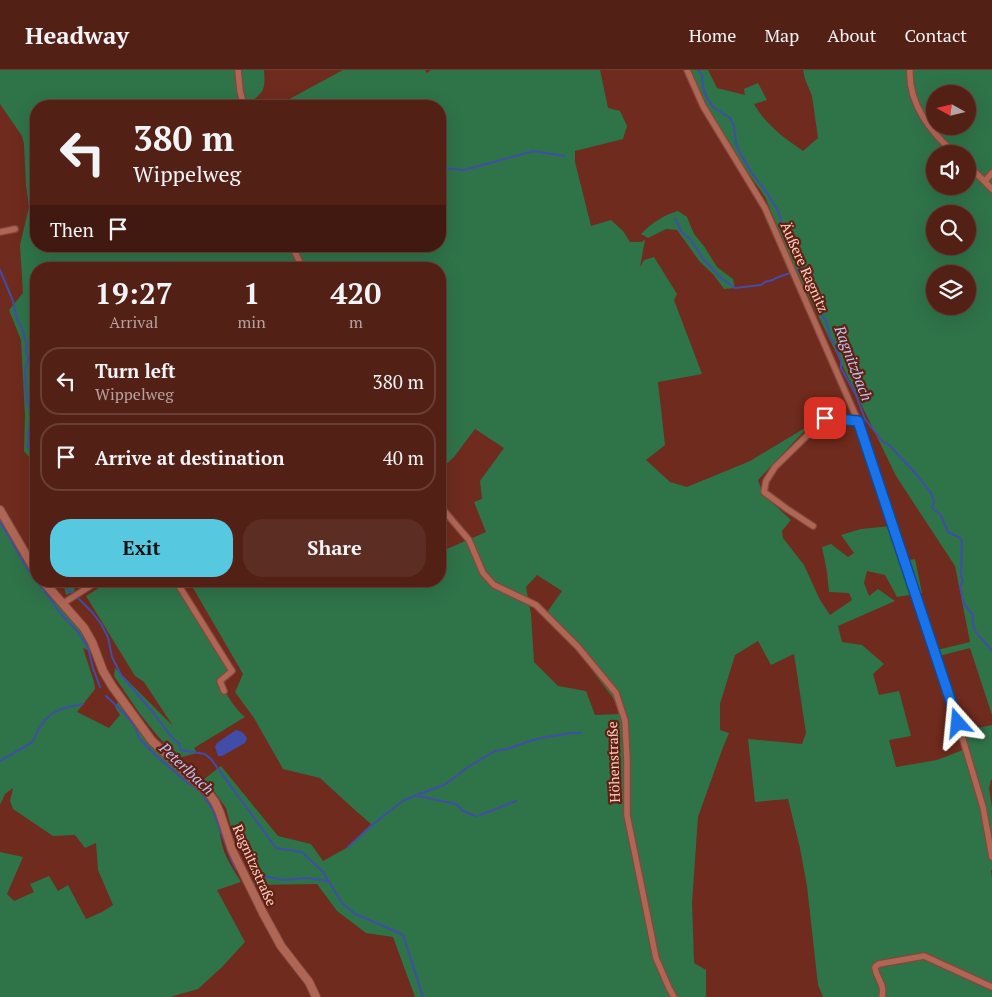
<!DOCTYPE html>
<html lang="en">
<head>
<meta charset="utf-8">
<style>
	:root { --surface:#532016; --page:#5c2d23; --text:#f1f3f6; --muted:#b5a3a1; --line:#693e35; --accent:#56c9e1 }
	body { margin:0; font-family:"PT Serif",serif; background:var(--page); color:var(--text); height:100vh; display:flex; flex-direction:column; font-size:19px; white-space:nowrap }
	* { box-sizing:border-box; margin:0 }
	p { font-size:16px; color:var(--muted) }
	.icon { flex:none; width:28px; height:28px; fill:none; stroke:currentColor; stroke-width:2; stroke-linecap:round; stroke-linejoin:round }
	.map { position:relative; flex:1; overflow:hidden }
	.side { position:absolute; left:30px; top:192px; width:416px; height:325px; display:flex; flex-direction:column; background:var(--surface); border-radius:20px; box-shadow:0 5px 20px #0002,0 0 0 1px var(--line) }
	.side>* { flex:none }
	.top-card { position:absolute; left:30px; top:30px; width:416px; height:152px; border-radius:20px; box-shadow:0 5px 20px #0002,0 0 0 1px var(--line); background:#532016; color:var(--text); overflow:hidden }
	.needle { width:32px; rotate:278deg }
	.controls { position:absolute; left:926px; top:15px; display:grid; gap:10px }
	.controls a { display:grid; place-items:center; width:50px; height:50px; border-radius:50%; background:var(--surface); box-shadow:0 5px 20px #0002,0 0 0 1px var(--line); font-size:25px }
	.pin { position:absolute; display:grid; place-items:center; width:42px; height:42px; color:#fff; margin:-21px; border-radius:10px; box-shadow:0 2px 8px #0006 }
	.me { position:absolute; width:55px; margin:-28px; rotate:342deg; stroke-linejoin:round; filter:drop-shadow(0 0 4px #0008) }
	.turn { display:flex; align-items:center; gap:18px; height:105px; padding:0 20px; font-size:22px }
	.turn .icon { width:65px; height:65px; stroke-width:2.5 }
	.turn b { display:block; font-size:35px; line-height:42px }
	.then { display:flex; align-items:center; height:48px; padding:0 20px; background:#0003; gap:10px; font-size:19px }
	.eta { display:flex; justify-content:space-evenly; align-items:center; height:85px; text-align:center }
	.eta b { font-size:30px; font-weight:700; line-height:35px }
	.cta { display:flex; gap:10px; margin-top:auto; padding:10px 20px }
	.cta a { flex:1; height:58px; border-radius:20px; background:var(--accent); color:#111; font-size:20px; font-weight:700; line-height:58px; text-align:center }
	.cta a+a { background:var(--page); color:var(--text) }
	ul { padding:0; list-style:none }
	li { display:flex; align-items:center; gap:15px; height:68px; margin:0 10px 8px; padding:0 10px; border:2px solid var(--line); border-radius:20px }
	li div { flex:1 }
	li b { display:block; font-size:19px }
	li em { font-style:normal }
	header { display:flex; align-items:center; gap:30px; box-sizing:border-box; height:70px; padding:0 25px; background:var(--surface); border-bottom:1px solid var(--line) }
	header strong { font-size:24px }
	nav { display:flex; gap:28px; margin-inline-start:auto; font-size:18px }
	.map>svg:first-child { display:block }
</style>
</head>
<body>
<header>
<strong>Headway</strong>
<nav><a>Home</a><a>Map</a><a>About</a><a>Contact</a></nav>
</header>
<div class="map">
<svg width="992" height="927" viewBox="0 0 992 927">
	<rect width="100%" height="100%" fill="#6f2b1d"/>
	<path fill="#2f7349" fill-rule="evenodd" d="M0 0H264C266 24 262 21 247 36H36V176H440V36H282V33L343 0H425L427 3 431 0H600L608 38 620 41 627 56 623 69 575 81V92L591 156 611 150 623 161 630 172H641L645 170 640 197 644 190 654 187 677 224 674 230 702 304 658 312 665 375 646 390 670 412 687 417 750 391 810 355 758 410 763 424 791 450 782 461 783 468 804 495 820 530 830 545 852 530 849 523 829 522 827 502 822 477 831 474 848 487 854 483 841 465 861 459 891 456 903 491 915 489 922 523 897 527 885 505 867 501 864 513 869 526 878 519 895 531 838 556 842 572 862 575 884 594 873 604 879 625 899 621 911 666 889 670 896 697 937 690 968 678 963 661 992 655V709L991 710 989 718 992 738V800H991L992 808V927H823L818 915 807 816 800 778 788 729 755 732 748 669 802 674 806 663 794 584 771 595 758 571 735 585 720 634V660L729 663 722 680 698 747 692 833 694 890V893L706 900V927H415L393 867 366 863 337 841 317 814 254 815 251 794 238 775 232 761 226 738 213 720 203 710 221 696 278 766 311 774 323 791 348 777 371 754 356 741 320 708 283 699 254 648 235 622 243 604 189 511H440V482L486 462 474 432 482 429 480 411 504 378 475 359 454 387 440 400V384L446 377 440 372V199H36V395L24 381 25 346 21 270 9 240 23 223 20 175 29 137 26 115 24 74 22 66 0 34ZM537 505 562 521 545 545 570 571 613 628 620 644 595 645 586 621 558 616 534 592 531 544 526 517Z
		M684 0H708L717 18 745 25 744 19 758 13 767 30 754 34C767 56 783 67 803 81L818 68 812 26 805 9 803 0H992V115L986 107 982 111 992 123V645L970 578 939 586 937 580 970 572 955 496 896 406 792 192 765 127 697 30ZM935 24H968V56H935ZM935 84H968V116H935ZM935 144H968V176H935ZM935 204H968V236H935Z
		M678 141 687 147 694 164 704 176 717 197 733 209 735 218 724 219 713 204 700 192 677 160 666 159 648 168 641 164C652 153 663 145 678 141Z
		M0 448 36 508V511H39L55 531 79 559 92 582 83 578 94 612 95 619 77 642 109 658 120 645 115 637 118 632C135 650 147 672 164 689 180 703 201 715 213 733 221 747 218 763 223 778 226 789 235 802 241 812L217 820 245 872 222 897 198 919 170 927H0V782L23 787 7 824 14 831 34 822 30 814 49 806 58 821 68 815 86 849 102 842 113 835 98 800 96 773 85 778 75 765 53 766 13 739 10 731 13 718 5 724 0 735Z
		M63 511H72L75 521 66 525Z
		M110 511H176L232 601 220 611C225 623 235 639 245 647L194 678 197 683 182 687 172 682 156 664 140 644 114 606 115 598 173 656 144 612 135 606 86 526Z"/>
	<path fill="#414da9" d="M236 660C242 661 245 664 247 669L245 673 222 686H218L215 677 217 673Z"/>
	<g fill="none" stroke-linecap="round" stroke-linejoin="round">
		<path stroke="#414da9" stroke-width="2" d="M698 0 702 5 703 16 706 26 713 37 730 48 734 56 736 74 739 81 751 102 767 123 777 139 781 149V155L793 179 799 185 809 219 819 243 826 250 830 267 834 273 841 291V298L856 325 865 349 882 371 889 375 917 405 931 423 934 431 932 437 935 441 940 444 948 462 960 468 962 471 961 506 963 511 960 516 964 534 973 545C970 564 984 568 992 581
			M442 98 464 100 494 92 533 81 564 86
			M675 148 682 163 690 169 704 190 721 208 735 218 761 215 765 212 773 210 776 208 790 203
			M0 200 13 231 17 250 20 254 27 274 26 280 28 288 25 301 26 320 27 330 31 344 28 366 29 372 27 376 36 388
			M796 201 803 198
			M0 452C13 471 22 493 36 511
			M37 511 62 545 78 562 88 578 93 598 100 617
			M66 511 68 520 73 524
			M77 527 92 542 101 554 108 567 112 587 121 605 152 641 173 669 179 673 181 680 205 684 211 689 276 778 302 782 323 802 342 833 355 844 386 857 403 865 423 927
			M106 626 119 638 135 656 139 668 154 684 183 709 201 722 213 740 216 749 231 789 236 799
			M0 691C8 686 28 676 33 671 36 667 37 661 40 657 51 639 64 638 83 634
			M418 726 456 734 463 741 476 746
			M480 745 516 731
			M348 777 372 755 404 730 446 714 468 697 495 681 507 679 536 669 570 663H581
			M253 806H264L283 810 309 808 327 811"/>
		<g stroke="#83483d" stroke-width="8">
			<path id="minor" d="M238 0 240 21 244 36
				M687 0 703 36 765 138 858 351 963 670 983 737 992 787
				M910 0C908 34 931 62 955 84
				M968 95 992 119
				M985 111 992 103
				M0 162 15 159
				M292 176 303 199
				M440 436 469 470 483 503 494 515 536 535 578 577 616 623 625 651 627 691V745L656 888 669 918 674 927
				M813 456 787 439 764 422 766 411 775 397 825 348 858 351
				M176 511 232 601 220 611 224 621
				M62 534 98 511
				M882 927C885 912 876 909 875 897L879 894 924 886 992 917"/>
		</g>
		<g stroke="#83483d" stroke-width="10">
			<path id="secondary" d="M0 440 36 502
				M43 511 84 558 92 572 103 601 112 616 152 671 210 725 215 732 220 743 232 780 263 843 281 876 309 912 316 927"/>
		</g>
		<use href="#minor" stroke="#b06655" stroke-width="5.5"/>
		<use href="#secondary" stroke="#b06655" stroke-width="8"/>
	</g>
	<g fill="none" stroke-linecap="round" stroke-linejoin="round">
		<g stroke="#114b97" stroke-width="12">
			<path id="route" d="M825 348 858 351 958 653"/>
		</g>
		<use href="#route" stroke="#1a73e8" stroke-width="9"/>
	</g>
	<g text-anchor="middle" dominant-baseline="central" stroke-width="4.5" stroke-linejoin="round" paint-order="stroke">
		<g font-size="14" fill="#fbd1c7" stroke="#622012">
			<text transform="translate(805 197) rotate(66)">Äußere Ragnitz</text>
			<text transform="translate(613 692) rotate(-92)">Höhenstraße</text>
			<text transform="translate(255 795) rotate(66)">Ragnitzstraße</text>
		</g>
		<g font-size="15" font-style="italic" fill="#b9c6f7" stroke="#622012">
			<text transform="translate(854 293) rotate(69)">Ragnitzbach</text>
			<text transform="translate(187 698) rotate(43)">Peterlbach</text>
		</g>
	</g>
</svg>
<div class="controls">
<a><svg class="needle" viewBox="-14 -14 28 28"><path d="M0-13l5 13h-10z" fill="#e53935"/><path d="M0 13l5-13h-10z" fill="#b5a3a1"/></svg></a>
<a><svg class="icon" aria-label="sound" viewBox="0 0 24 24"><path d="M4 9h4l5-4v14l-5-4H4zM17 9q2 3 0 6"/></svg></a>
<a><svg class="icon" aria-label="search" viewBox="0 0 24 24"><circle cx="10" cy="10" r="6"/><path d="M15 15l6 6"/></svg></a>
<a><svg class="icon" aria-label="layers" viewBox="0 0 24 24"><path d="M12 4l9 5-9 5-9-5zM3 14l9 5 9-5"/></svg></a>
</div>
<div class="pin" style="left:825px;top:348px;background:#d93025"><svg class="icon" aria-label="arrive" viewBox="0 0 24 24"><path d="M6 21V4h12l-3 4 3 4H6"/></svg></div>
<svg class="me" style="left:958px;top:653px" viewBox="-20 -20 40 40"><path d="M0-17L14 15 0 8-14 15z" fill="#1a73e8" stroke="#fff" stroke-width="4"/></svg>
<div class="top-card">
<div class="turn"><svg class="icon" aria-label="left" viewBox="0 0 24 24"><path d="M17 20v-9H6M10 6l-5 5 5 5"/></svg><div><b>380 m</b>Wippelweg</div></div>
<div class="then">Then<svg class="icon" aria-label="arrive" viewBox="0 0 24 24"><path d="M6 21V4h12l-3 4 3 4H6"/></svg></div>
</div>
<section class="side">
<div class="eta">
<div><b>19:27</b><p>Arrival</p></div>
<div><b>1</b><p>min</p></div>
<div><b>420</b><p>m</p></div>
</div>
<ul>
<li><svg class="icon" aria-label="left" viewBox="0 0 24 24"><path d="M17 20v-9H6M10 6l-5 5 5 5"/></svg><div><b>Turn left</b><p>Wippelweg</p></div><em>380 m</em></li>
<li><svg class="icon" aria-label="arrive" viewBox="0 0 24 24"><path d="M6 21V4h12l-3 4 3 4H6"/></svg><div><b>Arrive at destination</b></div><em>40 m</em></li>
</ul>
<div class="cta"><a>Exit</a><a>Share</a></div>
</section>
</div>
</body>
</html>
